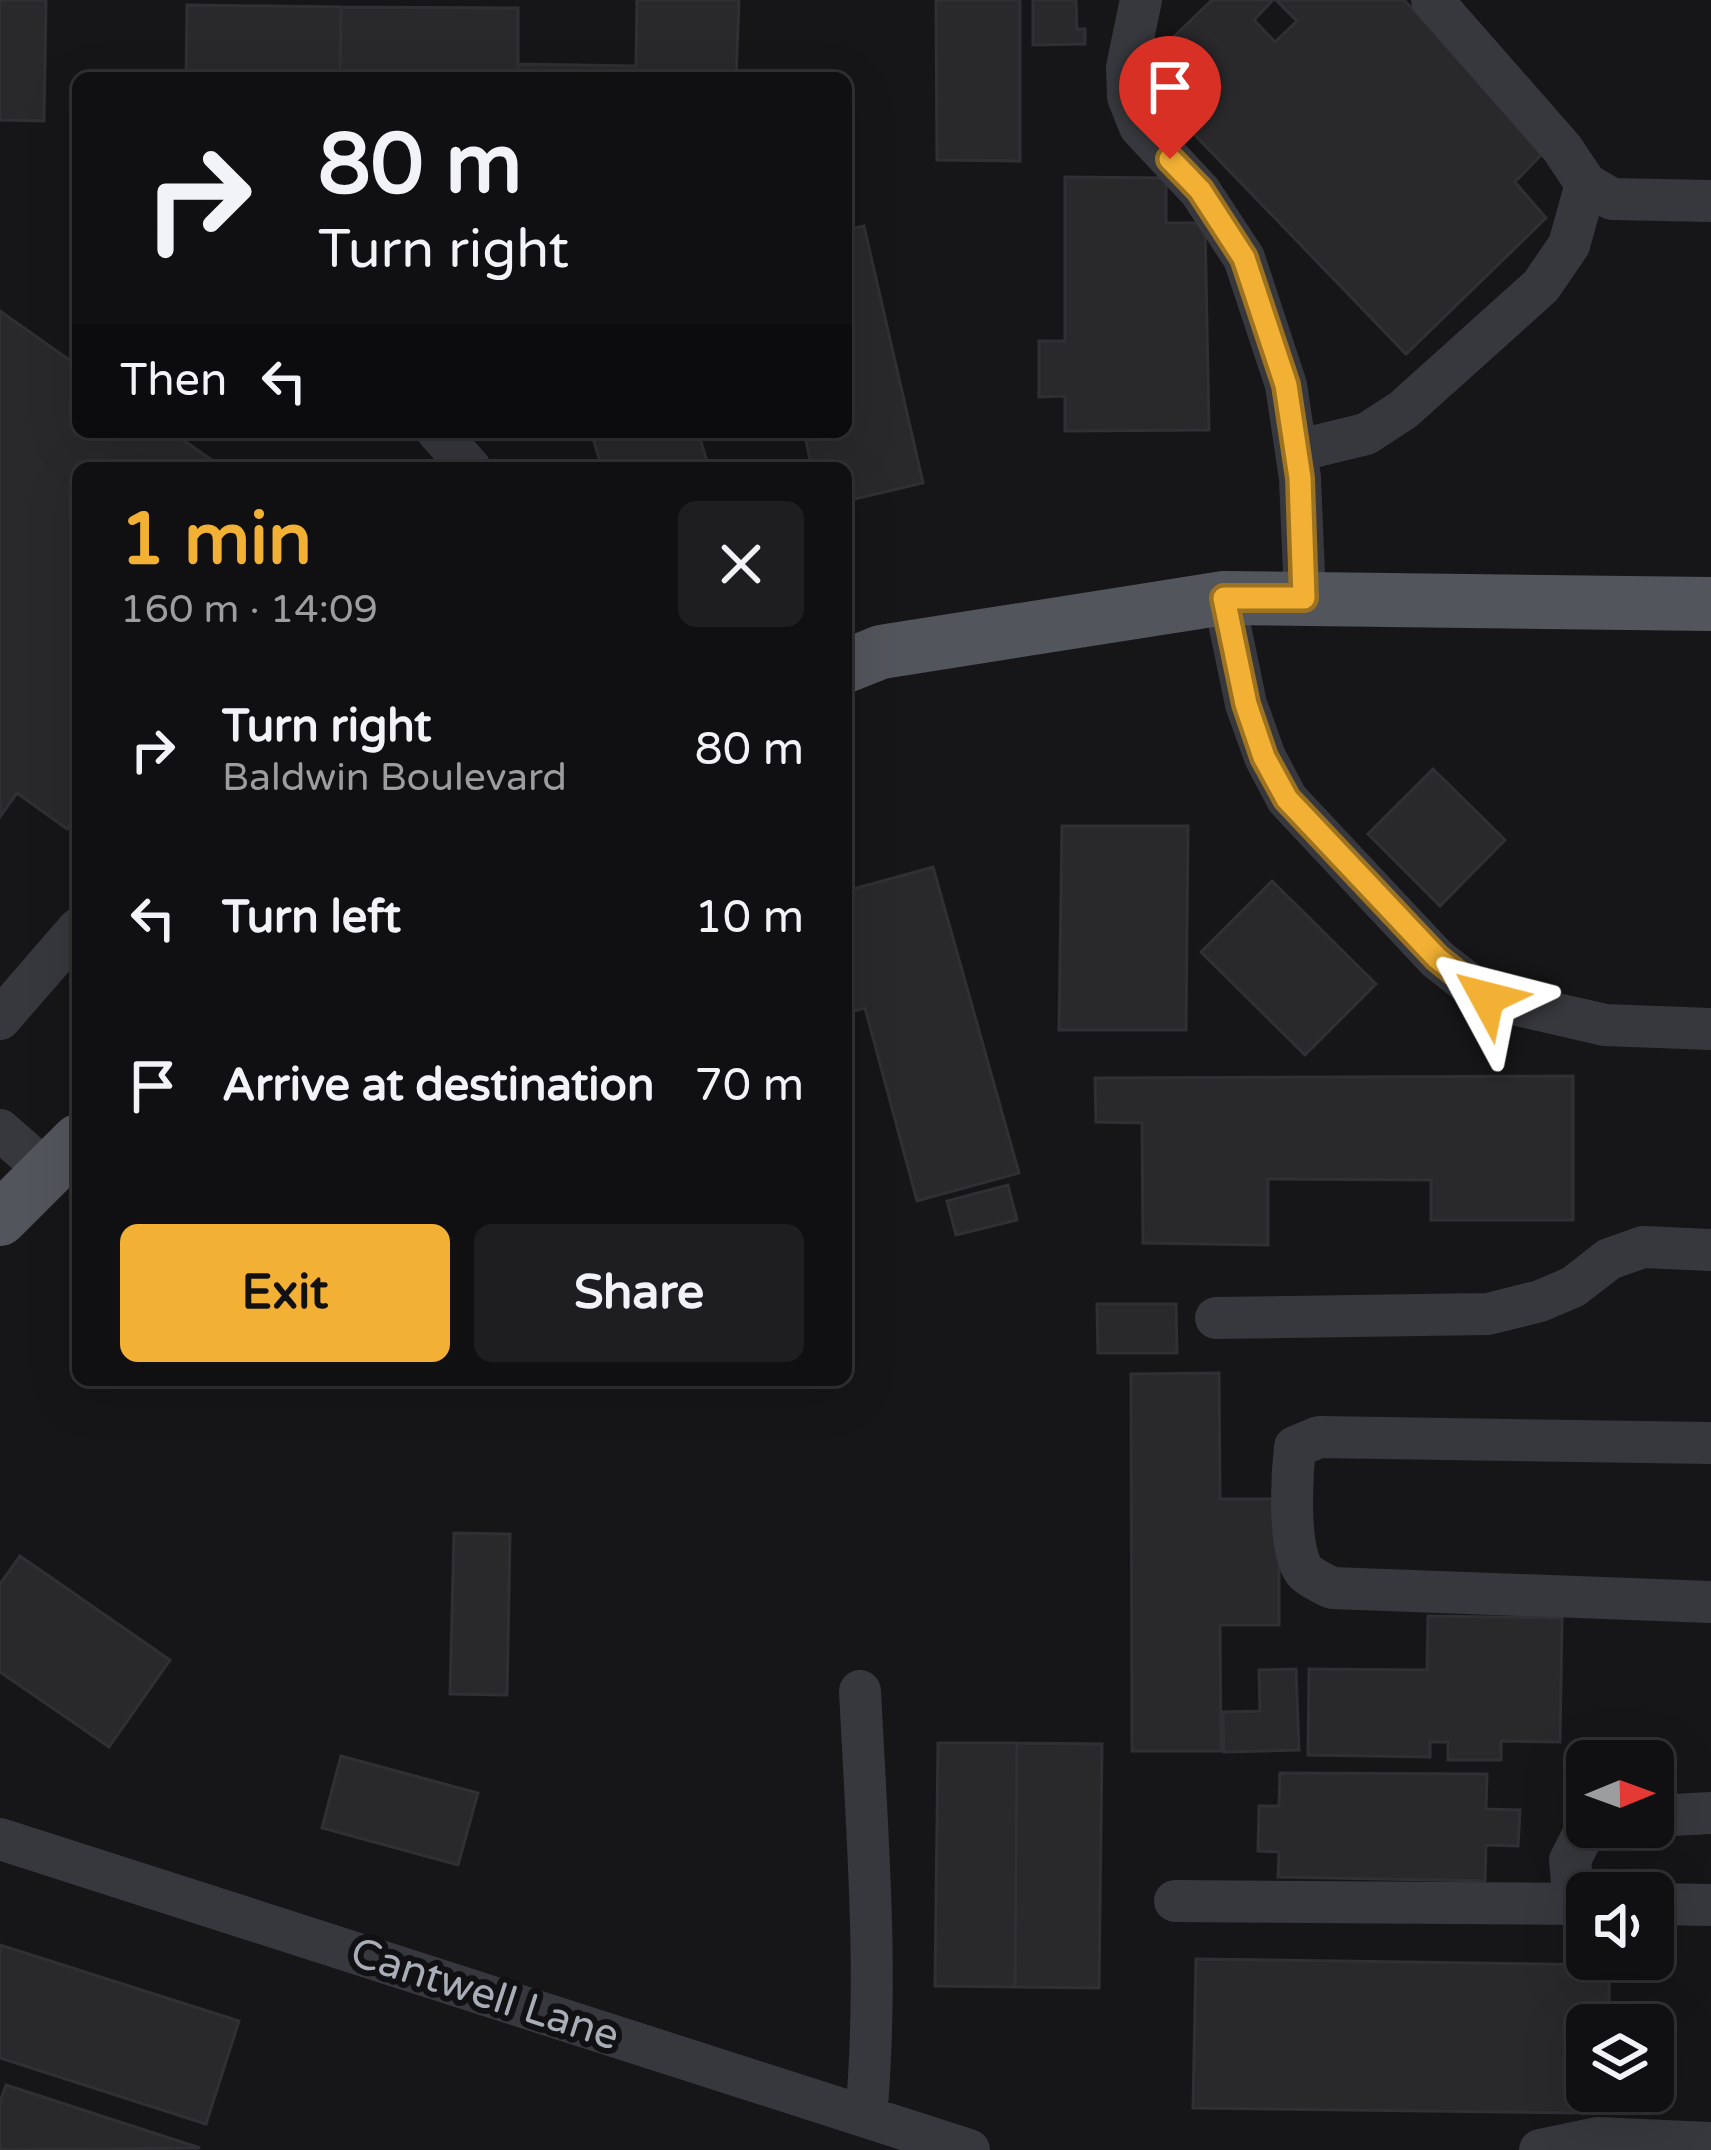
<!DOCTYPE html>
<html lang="en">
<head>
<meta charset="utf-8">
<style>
	:root { --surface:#101012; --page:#1e1e20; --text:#f1f3f6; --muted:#9c9d9f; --line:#303032; --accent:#f2b134 }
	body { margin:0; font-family:"Varela Round",sans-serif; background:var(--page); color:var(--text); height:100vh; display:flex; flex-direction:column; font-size:45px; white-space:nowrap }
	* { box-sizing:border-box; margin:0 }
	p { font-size:39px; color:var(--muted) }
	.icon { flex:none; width:66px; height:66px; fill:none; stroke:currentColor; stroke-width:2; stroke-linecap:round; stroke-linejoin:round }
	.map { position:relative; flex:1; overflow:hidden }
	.panel { position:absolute; left:72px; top:462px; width:780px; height:924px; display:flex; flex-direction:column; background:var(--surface); border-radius:18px; box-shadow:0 12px 48px #0002,0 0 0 3px var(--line) }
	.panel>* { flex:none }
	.hud { position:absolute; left:72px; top:72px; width:780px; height:366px; border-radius:18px; box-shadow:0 12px 48px #0002,0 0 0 3px var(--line); background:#101012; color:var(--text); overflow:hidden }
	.needle { width:78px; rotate:89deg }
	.controls { position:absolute; left:1566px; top:1740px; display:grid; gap:24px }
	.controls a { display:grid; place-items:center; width:108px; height:108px; border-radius:18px; background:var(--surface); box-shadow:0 12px 48px #0002,0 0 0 3px var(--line); font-size:60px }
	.pin { position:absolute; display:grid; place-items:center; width:102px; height:102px; color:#fff; margin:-123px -51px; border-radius:50% 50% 50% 0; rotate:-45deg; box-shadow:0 0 12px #0007 }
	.pin .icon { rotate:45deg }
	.me { position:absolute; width:132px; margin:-66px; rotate:308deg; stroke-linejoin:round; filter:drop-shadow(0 0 9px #0008) }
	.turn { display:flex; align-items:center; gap:42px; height:252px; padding:0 48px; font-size:54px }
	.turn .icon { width:156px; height:156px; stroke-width:2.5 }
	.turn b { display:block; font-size:84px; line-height:102px }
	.then { display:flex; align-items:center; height:114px; padding:0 48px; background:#0003; gap:24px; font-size:45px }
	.round { display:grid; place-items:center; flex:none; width:126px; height:126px; border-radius:18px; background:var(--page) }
	.summary { display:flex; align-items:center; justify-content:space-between; height:204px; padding:0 48px }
	h1 { font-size:72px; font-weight:800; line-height:90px; color:var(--accent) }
	.action { display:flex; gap:24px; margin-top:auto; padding:24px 48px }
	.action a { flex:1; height:138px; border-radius:18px; background:var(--accent); color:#111; font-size:48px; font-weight:800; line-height:138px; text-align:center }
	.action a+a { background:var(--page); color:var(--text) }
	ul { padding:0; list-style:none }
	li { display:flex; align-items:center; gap:36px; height:168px; padding:0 48px }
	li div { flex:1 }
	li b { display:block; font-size:45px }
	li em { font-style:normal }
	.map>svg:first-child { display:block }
</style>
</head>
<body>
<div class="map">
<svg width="1711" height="2150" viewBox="0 0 1711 2150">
	<rect width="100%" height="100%" fill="#161618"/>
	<path fill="#29292c" stroke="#303034" stroke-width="3" d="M0 0H46L44 121 0 120Z
		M637 0H739L736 78H518V64L636 66Z
		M936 0H1020V161L937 160Z
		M1033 0H1076L1077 29H1085V44L1033 45Z
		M1212 0H1273L1254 20 1275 42 1297 21 1276 0H1404L1547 149 1515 182 1546 218 1406 354 1165 104 1186 83 1158 52Z
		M187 5 341 7 340 78H186Z
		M341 7 518 8V78H340Z
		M1065 177 1166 178V223H1205L1209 430 1065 431V396L1039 397V341H1065Z
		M864 226 923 483 846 501V468H812L804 432H846V230Z
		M0 311 78 366V432H172L223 468H78V825L73 821 67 829 17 793 0 817Z
		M591 432H698L709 468H602Z
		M1433 769 1505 840 1440 906 1368 834Z
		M1062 826H1188L1186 1030H1059Z
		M933 867 1019 1173 917 1201 865 1008 846 1013V891Z
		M1272 881 1376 984 1305 1055 1201 952Z
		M1573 1076V1220H1431V1180L1268 1179V1245L1143 1243 1142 1123 1096 1122 1095 1078Z
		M1008 1185 1017 1220 956 1235 947 1201Z
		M1097 1304H1176L1177 1353H1098Z
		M1219 1373 1220 1499H1279V1625H1220L1221 1751H1132L1131 1374Z
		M454 1533 510 1534 507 1695 450 1694Z
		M20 1556 170 1660 109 1747 0 1672V1584Z
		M1428 1616 1562 1618 1560 1742 1501 1741V1760H1448V1742H1430V1757L1308 1755 1309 1669 1427 1670Z
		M1296 1669 1299 1750 1224 1752 1223 1712 1260 1711 1259 1670Z
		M938 1743H1017L1015 1987 935 1986Z
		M1017 1743 1102 1744 1099 1988 1015 1987Z
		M341 1756 478 1793 458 1865 322 1828Z
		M1280 1773 1487 1774 1486 1809 1520 1810 1518 1846 1486 1845 1485 1881 1278 1877 1279 1852 1258 1851 1259 1806H1279Z
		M0 1945 239 2021 206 2124 0 2058Z
		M1196 1959 1609 1965V2024H1577L1576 2113 1193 2108Z
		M6 2085 200 2148 0 2150V2102Z"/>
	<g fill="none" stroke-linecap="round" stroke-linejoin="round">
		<path stroke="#37383d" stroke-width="42" d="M1141 0 1127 67 1128 97 1140 127 1200 191 1244 258 1286 385 1300 478 1305 598
			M1432 0 1562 148 1586 184 1612 199 1711 201
			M438 432 470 468
			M1296 451 1366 434 1403 410 1541 286 1569 245 1586 184
			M1224 598 1246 704 1265 757 1287 799 1437 959 1487 998 1605 1025 1711 1029
			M0 1019 78 929
			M0 1130 47 1171
			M1216 1318 1488 1314 1540 1301 1573 1287 1609 1259 1643 1247 1711 1250
			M1711 1443 1319 1437 1295 1447C1292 1473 1287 1555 1306 1573 1313 1579 1324 1584 1332 1588L1711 1602
			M860 1691C867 1833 879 1975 866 2117
			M1653 1816 1711 1813
			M0 1839 969 2150
			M1175 1901 1587 1904
			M1574 1903 1570 1860 1587 1827
			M1653 1904 1711 1905
			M1540 2150 1597 2138 1711 2143"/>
		<path stroke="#53555c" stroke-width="54" d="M846 666 881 652 1224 598 1711 604
			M0 1219 78 1141"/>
	</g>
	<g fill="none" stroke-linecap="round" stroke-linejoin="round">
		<g stroke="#9d7322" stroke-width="30">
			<path id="route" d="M1170 159 1200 190 1244 258 1286 385 1300 478 1304 598H1224L1246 704 1264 757 1287 799 1437 958 1487 998"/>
		</g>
		<use href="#route" stroke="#f2b134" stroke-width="21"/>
	</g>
	<g text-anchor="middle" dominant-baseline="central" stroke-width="12" stroke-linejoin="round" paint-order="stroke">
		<g font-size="42" fill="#a8adb8" stroke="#111113">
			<text transform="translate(485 1994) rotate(18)">Cantwell Lane</text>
		</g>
	</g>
</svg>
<div class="controls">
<a><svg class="needle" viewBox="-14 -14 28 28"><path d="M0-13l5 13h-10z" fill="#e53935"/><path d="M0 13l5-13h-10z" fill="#9c9d9f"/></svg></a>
<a><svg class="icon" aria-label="sound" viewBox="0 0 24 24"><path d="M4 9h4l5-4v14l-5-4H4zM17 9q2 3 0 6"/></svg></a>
<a><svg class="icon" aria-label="layers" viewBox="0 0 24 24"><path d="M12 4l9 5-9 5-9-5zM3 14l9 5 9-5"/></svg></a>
</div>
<div class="pin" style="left:1170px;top:159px;background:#d93025"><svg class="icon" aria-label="arrive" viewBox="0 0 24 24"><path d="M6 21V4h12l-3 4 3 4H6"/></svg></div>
<svg class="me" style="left:1487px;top:998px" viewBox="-20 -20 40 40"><path d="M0-17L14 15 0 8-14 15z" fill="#f2b134" stroke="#fff" stroke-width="4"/></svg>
<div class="hud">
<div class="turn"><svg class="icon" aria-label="right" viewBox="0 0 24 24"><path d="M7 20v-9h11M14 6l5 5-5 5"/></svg><div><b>80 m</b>Turn right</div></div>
<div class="then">Then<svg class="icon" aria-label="left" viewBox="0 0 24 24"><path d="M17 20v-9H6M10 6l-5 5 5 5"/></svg></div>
</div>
<section class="panel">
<div class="summary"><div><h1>1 min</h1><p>160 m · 14:09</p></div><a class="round"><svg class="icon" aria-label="close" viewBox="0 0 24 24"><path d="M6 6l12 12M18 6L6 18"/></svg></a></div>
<ul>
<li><svg class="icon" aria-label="right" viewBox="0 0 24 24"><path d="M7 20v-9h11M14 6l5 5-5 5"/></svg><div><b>Turn right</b><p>Baldwin Boulevard</p></div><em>80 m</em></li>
<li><svg class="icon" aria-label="left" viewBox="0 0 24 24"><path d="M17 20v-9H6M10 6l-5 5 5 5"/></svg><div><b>Turn left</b></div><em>10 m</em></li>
<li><svg class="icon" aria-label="arrive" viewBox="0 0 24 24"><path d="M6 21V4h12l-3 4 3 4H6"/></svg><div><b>Arrive at destination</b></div><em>70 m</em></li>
</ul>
<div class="action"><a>Exit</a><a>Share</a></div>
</section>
</div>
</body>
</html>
